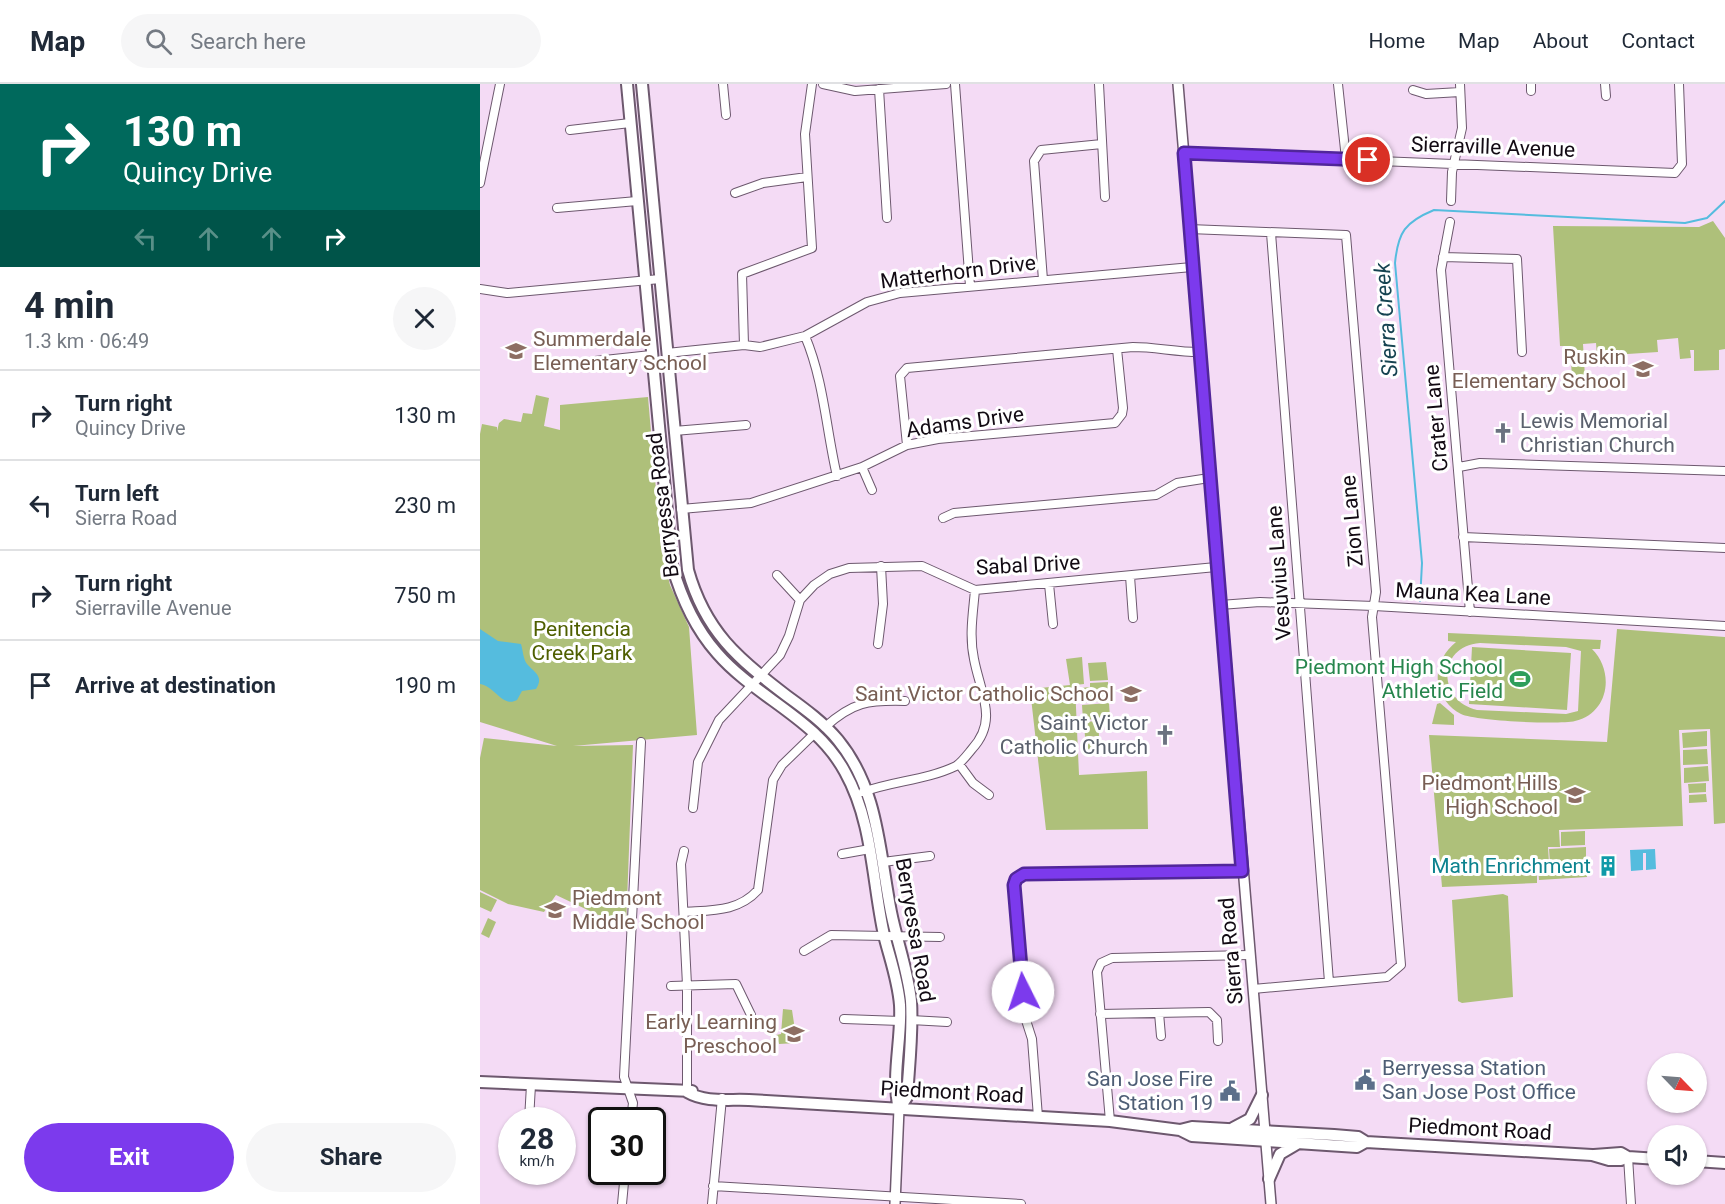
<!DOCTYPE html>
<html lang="en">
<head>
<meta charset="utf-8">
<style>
	:root { --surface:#fff; --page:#f6f6f7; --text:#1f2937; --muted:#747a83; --line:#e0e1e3; --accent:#7c3aed }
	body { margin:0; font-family:Roboto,sans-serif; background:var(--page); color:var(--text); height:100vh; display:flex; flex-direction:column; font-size:22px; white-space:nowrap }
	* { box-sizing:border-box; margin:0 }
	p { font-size:20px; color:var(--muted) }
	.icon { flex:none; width:33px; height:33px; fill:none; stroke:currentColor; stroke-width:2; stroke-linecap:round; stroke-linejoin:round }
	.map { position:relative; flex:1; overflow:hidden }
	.panel { display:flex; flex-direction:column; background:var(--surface); width:480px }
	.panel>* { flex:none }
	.banner { background:#00695c; color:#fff; overflow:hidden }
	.needle { width:39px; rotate:115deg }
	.tools { position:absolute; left:1167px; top:969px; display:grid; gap:12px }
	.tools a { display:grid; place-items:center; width:60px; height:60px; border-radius:50%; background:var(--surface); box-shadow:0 2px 4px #0004; font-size:30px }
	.speed { position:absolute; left:18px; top:1023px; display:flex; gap:12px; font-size:30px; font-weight:700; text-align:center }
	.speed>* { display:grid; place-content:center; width:78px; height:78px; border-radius:50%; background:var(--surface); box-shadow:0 2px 4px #0004; line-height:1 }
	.speed small { font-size:15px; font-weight:400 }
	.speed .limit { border:3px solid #111; border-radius:9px; background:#fff; color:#111 }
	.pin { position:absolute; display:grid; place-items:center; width:51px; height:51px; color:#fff; margin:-26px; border:3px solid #fff; border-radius:50%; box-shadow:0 2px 6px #0007 }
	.me { position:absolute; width:66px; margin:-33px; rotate:356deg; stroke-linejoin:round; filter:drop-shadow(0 0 4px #0008) }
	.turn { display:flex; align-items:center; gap:21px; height:126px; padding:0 24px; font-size:27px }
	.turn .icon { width:78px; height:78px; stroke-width:2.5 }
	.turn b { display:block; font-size:42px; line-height:51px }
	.lanes { display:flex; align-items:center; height:57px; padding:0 24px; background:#0003; justify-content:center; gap:30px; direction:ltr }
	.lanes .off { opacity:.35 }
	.round { display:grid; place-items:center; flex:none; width:63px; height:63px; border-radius:32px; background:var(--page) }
	.head { display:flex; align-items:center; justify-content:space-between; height:102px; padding:0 24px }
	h1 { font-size:36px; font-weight:700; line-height:45px }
	.cta { display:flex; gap:12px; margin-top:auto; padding:12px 24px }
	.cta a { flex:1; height:69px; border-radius:36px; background:var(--accent); color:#fff; font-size:24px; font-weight:700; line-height:69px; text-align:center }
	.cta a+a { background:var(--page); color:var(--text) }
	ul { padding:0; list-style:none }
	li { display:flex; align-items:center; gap:18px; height:90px; padding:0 24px; border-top:2px solid var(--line) }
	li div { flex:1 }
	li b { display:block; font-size:22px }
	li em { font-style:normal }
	header { display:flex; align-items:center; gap:36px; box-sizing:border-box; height:84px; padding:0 30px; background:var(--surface); border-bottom:2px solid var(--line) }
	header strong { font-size:28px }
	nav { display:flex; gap:33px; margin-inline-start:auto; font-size:21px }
	.search { width:420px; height:54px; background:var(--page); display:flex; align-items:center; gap:15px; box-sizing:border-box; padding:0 21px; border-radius:33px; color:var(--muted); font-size:22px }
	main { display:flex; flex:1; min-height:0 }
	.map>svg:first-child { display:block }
</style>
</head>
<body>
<header>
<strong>Map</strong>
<div class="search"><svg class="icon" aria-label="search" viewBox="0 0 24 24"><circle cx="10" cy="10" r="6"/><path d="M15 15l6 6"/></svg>Search here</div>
<nav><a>Home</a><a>Map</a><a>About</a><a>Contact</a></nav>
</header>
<main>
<section class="panel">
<div class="banner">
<div class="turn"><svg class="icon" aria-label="right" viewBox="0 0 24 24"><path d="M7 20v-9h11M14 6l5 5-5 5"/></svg><div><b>130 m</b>Quincy Drive</div></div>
<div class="lanes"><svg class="icon off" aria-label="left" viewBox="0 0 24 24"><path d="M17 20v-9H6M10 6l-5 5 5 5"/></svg><svg class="icon off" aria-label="ahead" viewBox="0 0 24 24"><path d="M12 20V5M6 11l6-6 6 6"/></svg><svg class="icon off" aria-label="ahead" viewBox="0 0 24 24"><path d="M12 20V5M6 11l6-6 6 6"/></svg><svg class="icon" aria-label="right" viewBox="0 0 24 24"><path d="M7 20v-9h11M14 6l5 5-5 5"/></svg></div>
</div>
<div class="head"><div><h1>4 min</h1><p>1.3 km · 06:49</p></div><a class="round"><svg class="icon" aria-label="close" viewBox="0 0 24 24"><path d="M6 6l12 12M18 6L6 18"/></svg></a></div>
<ul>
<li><svg class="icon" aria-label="right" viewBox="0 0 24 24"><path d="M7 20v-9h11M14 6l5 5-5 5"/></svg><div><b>Turn right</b><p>Quincy Drive</p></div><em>130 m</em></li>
<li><svg class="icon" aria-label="left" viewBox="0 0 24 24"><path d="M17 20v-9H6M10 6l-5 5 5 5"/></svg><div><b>Turn left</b><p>Sierra Road</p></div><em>230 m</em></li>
<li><svg class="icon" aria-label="right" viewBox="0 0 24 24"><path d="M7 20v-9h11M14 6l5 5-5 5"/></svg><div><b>Turn right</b><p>Sierraville Avenue</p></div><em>750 m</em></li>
<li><svg class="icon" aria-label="arrive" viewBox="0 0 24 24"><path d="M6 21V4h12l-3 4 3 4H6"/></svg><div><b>Arrive at destination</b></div><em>190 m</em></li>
</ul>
<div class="cta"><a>Exit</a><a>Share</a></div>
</section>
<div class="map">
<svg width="1245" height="1120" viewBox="0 0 1245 1120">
	<rect width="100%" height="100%" fill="#f4dbf5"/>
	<path fill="#aec07a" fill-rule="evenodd" d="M1233 137 1245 154V265L1239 266V286L1214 287V266H1210L1211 274 1200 275 1198 254 1177 256 1178 268 1117 272 1116 259 1103 260 1105 293 1092 294 1090 262H1080L1073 142 1219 143Z
		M56 311 69 314 64 342 80 346V321L168 313 181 464 190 501 209 543 217 651 93 662 153 661 146 844 76 811 64 828 28 820 0 806V674L4 654 77 662 0 638V350L2 340 17 343V347L19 339 24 335 41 338 43 329 52 330Z
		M1137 545 1245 553V739L1234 740 1230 645 1199 646 1203 742 1079 746 1080 763H1068L1069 779 1057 780V799L962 803 949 651 1127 658Z
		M968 549 1121 556 1120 565H1112C1135 588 1129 629 1095 637 1079 641 995 637 981 630 969 624 960 612 958 598 956 582 964 568 976 558L968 557ZM1000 559 1086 563 1101 567 1098 627 1086 630 997 626C957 617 957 562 1000 559Z
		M992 563 1091 569 1087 626 989 620Z
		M602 573 604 600 595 601 599 691 667 687 668 745 566 746 550 605 590 601 586 575Z
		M626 578 628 596 610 597 608 579Z
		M628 598V607L616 608H629V617L602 619 601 604 610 603V599Z
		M629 619 630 634 603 636 602 621Z
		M960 619 974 631V641L952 640 957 620Z
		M618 637 619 652 605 653 604 638Z
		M1227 647V662L1203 664 1202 649Z
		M619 654 620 669 606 670 605 655Z
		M1227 665 1228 680 1203 681V666Z
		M1228 682 1229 697 1204 699V684Z
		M1226 699V708L1209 709 1208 700Z
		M1226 710 1227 718 1209 719V711Z
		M1105 747V761L1081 762V748Z
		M1106 763V777L1070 779 1069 765Z
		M1107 779V793L1059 796 1058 781Z
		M0 808 17 816 11 828 0 823Z
		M1023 810 1028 812 1033 913 982 919 978 917 972 816Z
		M8 834 16 838 9 854 1 850Z
		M303 925 312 926 317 959 299 960 296 951 301 950Z"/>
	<path fill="#55bcde" d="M0 545 18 557 41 560C43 566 43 575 47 580 55 589 64 592 56 605L42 607 37 616C22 624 15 602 0 600Z
		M1175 765 1176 785 1166 786V769H1163V786L1151 787 1150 766Z"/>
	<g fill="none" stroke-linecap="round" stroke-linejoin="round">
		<path stroke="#55bcde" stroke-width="2" d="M940 517 942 479 915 179C918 148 925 138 954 126L1205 139 1227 134 1245 117"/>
		<g stroke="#6d586e" stroke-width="10">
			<path id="minor" d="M243 0 246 31
				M343 0 375 7 466 0
				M475 0 490 202
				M619 0 625 113
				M858 0 866 75
				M1051 0V7
				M1125 0 1126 12
				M399 5 407 134
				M933 6 946 10 980 8
				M90 46 150 39
				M703 69 1195 89 1202 80 1199 0
				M0 99 20 0
				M255 109 283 99 327 93
				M971 117 972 88 982 44 980 0
				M77 124 157 117
				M970 138 961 186 990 528
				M709 145 866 151 896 508 892 533 921 881 907 893 773 905
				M791 149 849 898
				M963 173 1037 175 1042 268
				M563 196 554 77 561 66 622 60
				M0 205 27 209 180 195
				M325 252C344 297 346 345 357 392
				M264 261 262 190 332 164 325 50 332 0
				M187 269 264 261 280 263 325 252 387 218 420 209 712 183
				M115 277 171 271
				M194 347 266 341
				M427 361 420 292 427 284 653 263C675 263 696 268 719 268
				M382 383 392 406
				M979 383 1000 379 1245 387
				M201 425 271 419 382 383 427 361 458 355 635 339 642 330 643 324 637 265
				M463 434 474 429 676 411 697 399 729 394
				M983 453 1245 464
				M297 491 320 516
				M650 492 653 534
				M569 500 573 540
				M740 521 780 518 894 522 1245 542
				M398 560 403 520 401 482
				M345 643C373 618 388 616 425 617
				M479 680 493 699 509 711
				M383 708C413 697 447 696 476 682 482 678 487 671 492 665 519 636 500 608 494 575 489 552 493 529 495 506
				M213 724 218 678 239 636 300 571 309 552 320 516 334 501 350 490 369 484 442 482 495 506 736 483
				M204 767 201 780 207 901V1008
				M362 770 390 765
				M403 778 450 772
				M204 828C232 826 258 828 278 806L293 696 302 681 335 649
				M324 867 351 851 460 853
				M191 902 256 900 271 931
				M679 929 681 952
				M620 930 729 928 737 936 738 957
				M364 935 420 937
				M431 936 467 938
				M558 1033 552 955 544 930 534 801 536 795 544 790 763 787
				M49 1036 51 1001
				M151 1036 153 1019 144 993 161 658
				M630 1037 617 888 621 879 632 874 769 871
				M1148 1073 1151 1120
				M233 1102 541 1120
				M142 1120 145 1088
				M232 1120 242 1014"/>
		</g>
		<g stroke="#6d586e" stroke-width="12">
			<path id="tertiary" d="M698 0 791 1120
				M415 1120 419 1025"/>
		</g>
		<g stroke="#6d586e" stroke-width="14">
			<path id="secondary" d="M147 0 192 481C201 513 214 543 237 569 276 614 336 634 365 688 393 738 392 796 404 851 410 875 418 896 420 921 422 955 411 992 419 1025
				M162 0 208 486C225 547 258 575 307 612 325 625 344 639 358 656 399 706 399 768 411 828 417 858 428 887 431 917 433 948 429 981 427 1013L419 1025
				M0 998 212 1007
				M207 1008C226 1019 248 1015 269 1016L630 1037 700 1046 712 1052 877 1063 886 1058
				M753 1044 770 1035 782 1011
				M700 1046 712 1043 854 1051 878 1053 886 1058 1112 1071 1129 1076H1141L1148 1073 1178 1075
				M1114 1071 1141 1069 1148 1073
				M1216 1077 1245 1079
				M789 1095 800 1070 817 1060"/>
		</g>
		<use href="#minor" stroke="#fff" stroke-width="8"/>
		<use href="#tertiary" stroke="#fff" stroke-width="9"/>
		<use href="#secondary" stroke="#fff" stroke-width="10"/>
	</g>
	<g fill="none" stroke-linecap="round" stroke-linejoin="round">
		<g stroke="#51269a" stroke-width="15">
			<path id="route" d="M543 908 534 801 536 795 544 790 762 787 704 69 888 76"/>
		</g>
		<use href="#route" stroke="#7c3aed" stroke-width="10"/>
	</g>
	<defs>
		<g id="school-bare" transform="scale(1.62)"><path d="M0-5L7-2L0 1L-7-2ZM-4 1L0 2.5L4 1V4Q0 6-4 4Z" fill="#8d6e63" stroke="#fff" stroke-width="2.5" paint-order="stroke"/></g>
		<g id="church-bare" transform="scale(1.62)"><path d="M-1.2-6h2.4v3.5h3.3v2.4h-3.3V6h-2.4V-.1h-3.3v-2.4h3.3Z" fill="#6b7280" stroke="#fff" stroke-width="2.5" paint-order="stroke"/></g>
		<g id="stadium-bare" transform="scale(1.62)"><path d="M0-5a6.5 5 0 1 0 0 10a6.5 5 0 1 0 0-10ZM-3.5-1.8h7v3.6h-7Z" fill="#2e9e5b" stroke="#fff" stroke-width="2.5" paint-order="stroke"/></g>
		<g id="building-bare" transform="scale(1.62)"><path d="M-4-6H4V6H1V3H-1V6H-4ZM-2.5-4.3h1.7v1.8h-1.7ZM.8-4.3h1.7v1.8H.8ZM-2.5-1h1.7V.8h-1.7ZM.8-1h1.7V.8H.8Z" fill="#0f9aa8" stroke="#fff" stroke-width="2.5" paint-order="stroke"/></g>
		<g id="civic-bare" transform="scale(1.62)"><path d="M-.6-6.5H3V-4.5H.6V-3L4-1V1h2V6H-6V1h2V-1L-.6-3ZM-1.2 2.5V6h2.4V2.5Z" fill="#5c6f8a" stroke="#fff" stroke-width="2.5" paint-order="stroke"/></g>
	</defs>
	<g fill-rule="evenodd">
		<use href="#school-bare" x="36" y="267"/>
		<use href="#school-bare" x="1163" y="285"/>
		<use href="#church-bare" x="1023" y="349"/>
		<use href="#stadium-bare" x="1040" y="595"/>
		<use href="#school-bare" x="651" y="610"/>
		<use href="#church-bare" x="685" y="651"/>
		<use href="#school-bare" x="1095" y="711"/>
		<use href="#building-bare" x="1128" y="782"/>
		<use href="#school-bare" x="75" y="826"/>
		<use href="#school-bare" x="314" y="950"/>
		<use href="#civic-bare" x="885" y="996"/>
		<use href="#civic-bare" x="750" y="1007"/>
	</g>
	<g text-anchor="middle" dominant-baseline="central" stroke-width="6" stroke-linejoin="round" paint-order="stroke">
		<g font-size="21" fill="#120a13" stroke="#fff">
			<text transform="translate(1013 63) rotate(2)">Sierraville Avenue</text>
			<text transform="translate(478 188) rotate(-7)">Matterhorn Drive</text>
			<text transform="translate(956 334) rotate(-95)">Crater Lane</text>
			<text transform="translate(485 338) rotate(-8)">Adams Drive</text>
			<text transform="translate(183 421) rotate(-97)">Berryessa Road</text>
			<text transform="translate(872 437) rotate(-95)">Zion Lane</text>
			<text transform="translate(548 481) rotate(-3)">Sabal Drive</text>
			<text transform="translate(799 489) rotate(-94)">Vesuvius Lane</text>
			<text transform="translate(993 510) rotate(3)">Mauna Kea Lane</text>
			<text transform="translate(435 846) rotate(80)">Berryessa Road</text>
			<text transform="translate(751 867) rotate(-95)">Sierra Road</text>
			<text transform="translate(472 1008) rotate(3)">Piedmont Road</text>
			<text transform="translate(1000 1045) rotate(3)">Piedmont Road</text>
		</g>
		<g font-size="21" fill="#785e54" stroke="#fff" text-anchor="end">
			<text x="53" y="255" text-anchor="start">Summerdale<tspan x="53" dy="24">Elementary School</tspan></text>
			<text x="1146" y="273">Ruskin<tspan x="1146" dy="24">Elementary School</tspan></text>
			<text x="634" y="610">Saint Victor Catholic School</text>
			<text x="1078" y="699">Piedmont Hills<tspan x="1078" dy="24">High School</tspan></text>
			<text x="92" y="814" text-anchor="start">Piedmont<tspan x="92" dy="24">Middle School</tspan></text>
			<text x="297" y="938">Early Learning<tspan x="297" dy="24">Preschool</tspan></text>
		</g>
		<g font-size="21" fill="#5b616d" stroke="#fff" text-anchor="start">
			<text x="1040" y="337">Lewis Memorial<tspan x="1040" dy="24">Christian Church</tspan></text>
			<text x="668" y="639" text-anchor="end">Saint Victor<tspan x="668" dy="24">Catholic Church</tspan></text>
		</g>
		<g font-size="21" fill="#4f5f00" stroke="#fff">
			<text x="102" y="545">Penitencia<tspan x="102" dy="24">Creek Park</tspan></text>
		</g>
		<g font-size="21" fill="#27864d" stroke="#fff" text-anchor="end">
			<text x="1023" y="583">Piedmont High School<tspan x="1023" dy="24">Athletic Field</tspan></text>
		</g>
		<g font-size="21" fill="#0d838f" stroke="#fff" text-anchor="end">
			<text x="1111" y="782">Math Enrichment</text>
		</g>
		<g font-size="21" fill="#4e5e75" stroke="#fff" text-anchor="start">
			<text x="902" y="984">Berryessa Station<tspan x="902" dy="24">San Jose Post Office</tspan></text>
			<text x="733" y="995" text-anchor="end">San Jose Fire<tspan x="733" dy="24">Station 19</tspan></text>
		</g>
		<g font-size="22" font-style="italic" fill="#164351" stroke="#fff">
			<text transform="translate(906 236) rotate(-94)">Sierra Creek</text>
		</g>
	</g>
</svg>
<div class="tools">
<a><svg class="needle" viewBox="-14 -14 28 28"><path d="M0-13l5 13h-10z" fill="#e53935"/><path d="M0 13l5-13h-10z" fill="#747a83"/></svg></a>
<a><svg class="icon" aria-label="sound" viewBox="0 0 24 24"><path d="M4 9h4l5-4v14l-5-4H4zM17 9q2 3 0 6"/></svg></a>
</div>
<div class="speed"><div>28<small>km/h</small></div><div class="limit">30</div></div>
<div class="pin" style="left:888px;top:76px;background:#d93025"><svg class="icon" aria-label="arrive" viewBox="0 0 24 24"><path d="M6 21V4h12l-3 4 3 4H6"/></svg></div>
<svg class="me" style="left:543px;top:908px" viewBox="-20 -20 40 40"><circle r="19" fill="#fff"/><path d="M0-13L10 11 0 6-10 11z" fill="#7c3aed"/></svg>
</div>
</main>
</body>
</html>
